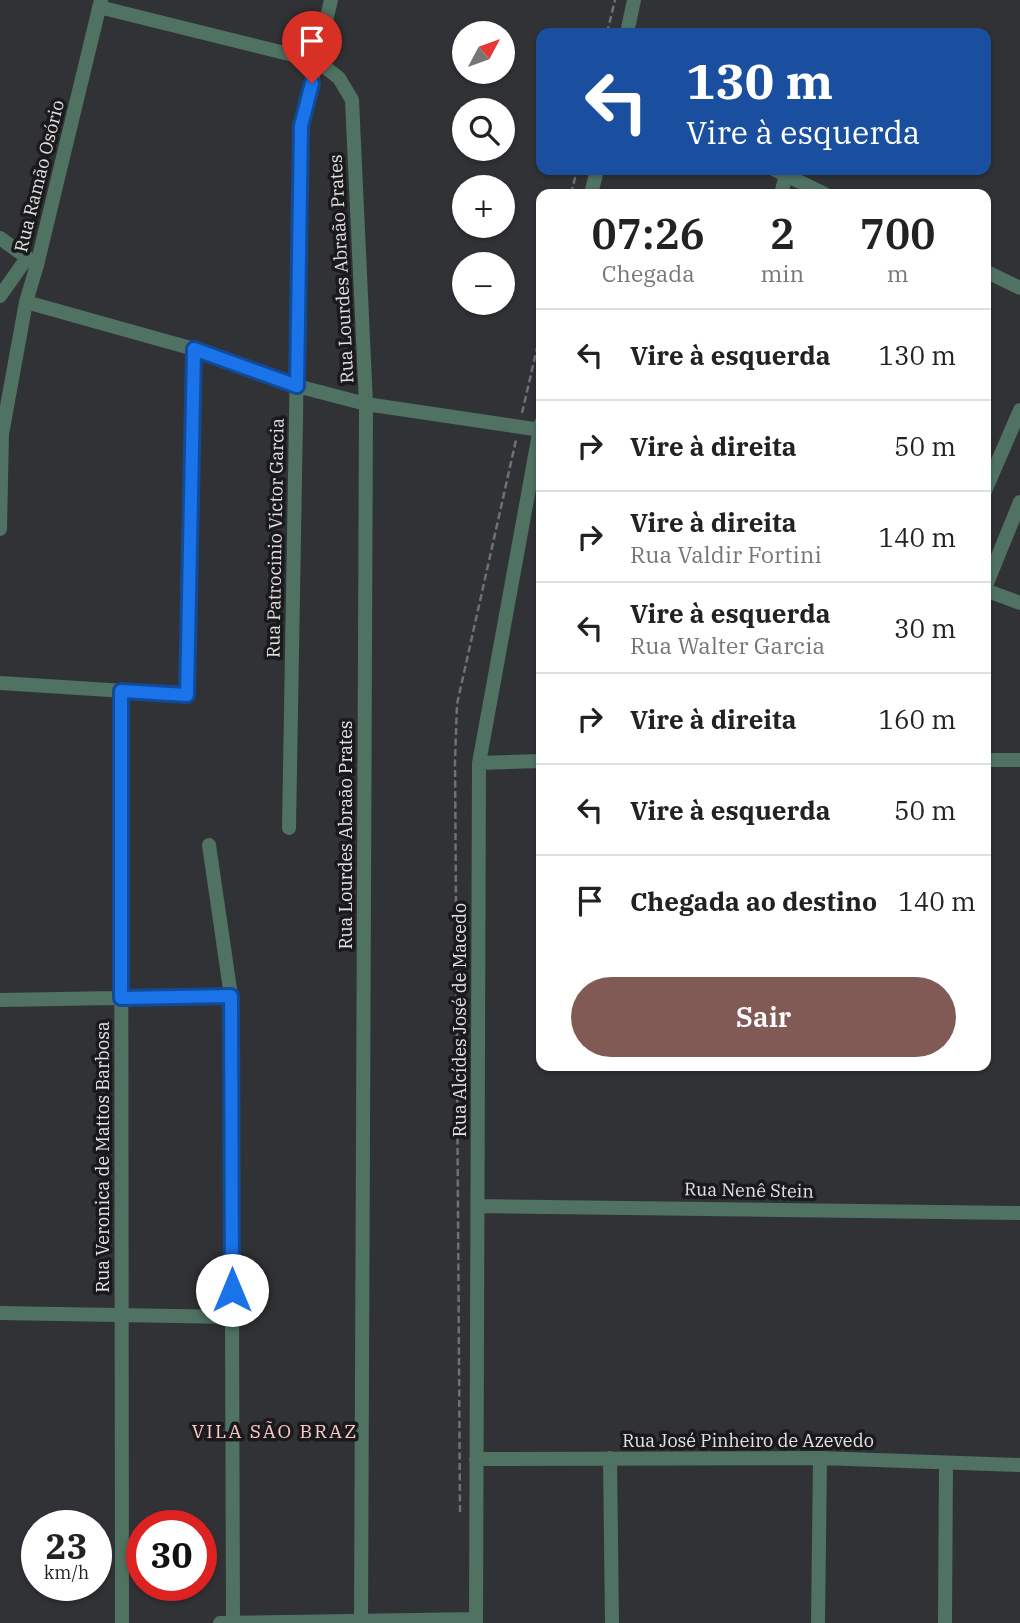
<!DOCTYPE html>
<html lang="pt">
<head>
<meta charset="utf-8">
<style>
	:root { --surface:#fff; --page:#f2f2f2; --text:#222; --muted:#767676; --line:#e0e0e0; --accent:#815955 }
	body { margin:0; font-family:"IBM Plex Serif",serif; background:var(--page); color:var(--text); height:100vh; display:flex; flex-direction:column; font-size:26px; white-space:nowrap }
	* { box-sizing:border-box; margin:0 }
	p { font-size:23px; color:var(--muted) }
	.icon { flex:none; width:38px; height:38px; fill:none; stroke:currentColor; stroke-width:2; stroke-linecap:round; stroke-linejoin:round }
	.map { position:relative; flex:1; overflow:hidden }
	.panel { position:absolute; left:536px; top:189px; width:455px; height:882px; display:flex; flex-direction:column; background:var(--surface); border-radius:14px; box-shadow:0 2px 5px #0004 }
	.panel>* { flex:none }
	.guide { position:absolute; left:536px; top:28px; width:455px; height:147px; border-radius:14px; box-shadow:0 2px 5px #0004; background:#1a4fa0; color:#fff; overflow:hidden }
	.needle { width:46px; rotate:49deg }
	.tools { position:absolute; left:452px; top:21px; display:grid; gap:14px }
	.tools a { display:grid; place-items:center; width:63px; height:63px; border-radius:50%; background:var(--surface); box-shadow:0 2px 5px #0004; font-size:35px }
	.speed { position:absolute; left:21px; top:1510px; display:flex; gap:14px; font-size:35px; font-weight:700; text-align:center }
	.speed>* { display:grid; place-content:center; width:91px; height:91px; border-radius:50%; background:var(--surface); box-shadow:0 2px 5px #0004; line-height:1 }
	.speed small { font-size:18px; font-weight:400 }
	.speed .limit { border:10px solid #d22; background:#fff; color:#111 }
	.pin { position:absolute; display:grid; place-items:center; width:60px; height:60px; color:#fff; margin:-72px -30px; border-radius:50% 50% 50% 0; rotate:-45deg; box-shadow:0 0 7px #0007 }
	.pin .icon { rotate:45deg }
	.me { position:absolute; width:77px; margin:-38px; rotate:0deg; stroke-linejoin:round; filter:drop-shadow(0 0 5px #0008) }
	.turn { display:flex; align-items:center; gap:24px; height:147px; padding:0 35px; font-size:32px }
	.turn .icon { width:91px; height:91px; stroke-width:2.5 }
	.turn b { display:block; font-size:49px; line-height:60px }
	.eta { display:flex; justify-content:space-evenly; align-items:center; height:119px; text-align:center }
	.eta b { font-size:42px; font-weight:600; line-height:49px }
	.cta { display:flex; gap:14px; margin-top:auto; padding:14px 35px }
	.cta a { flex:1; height:80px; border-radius:42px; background:var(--accent); color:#fff; font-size:28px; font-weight:600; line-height:80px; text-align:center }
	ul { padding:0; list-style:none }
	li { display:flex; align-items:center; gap:21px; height:91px; padding:0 35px; border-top:2px solid var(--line) }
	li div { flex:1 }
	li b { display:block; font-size:26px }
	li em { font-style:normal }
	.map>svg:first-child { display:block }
</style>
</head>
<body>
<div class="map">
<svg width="1020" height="1623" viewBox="0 0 1020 1623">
	<rect width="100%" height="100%" fill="#313236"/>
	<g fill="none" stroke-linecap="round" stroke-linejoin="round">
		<path stroke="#6f7073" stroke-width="2.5" stroke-dasharray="7 3.5" stroke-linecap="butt" d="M607 33 615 0
			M571 194 577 170
			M522 413 541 331
			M460 1512 455 761 457 704 516 440"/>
		<path stroke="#4f7263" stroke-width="14" d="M99 7 317 61 339 78 352 100 366 404 361 1623
			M627 33 634 0
			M775 170 825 194
			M591 194 597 170
			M781 194 786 175
			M0 238 33 262
			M985 271 1020 288
			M0 296 27 258
			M26 302 194 349 297 386 366 404 541 430
			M985 491 1020 410
			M0 529 2 434 26 302 37 265 101 0
			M985 588 1020 502
			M985 590 1020 603
			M0 683 187 695 194 349
			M121 691 122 1623
			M985 760H1020
			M479 763 541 761
			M289 828 301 126 331 0
			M209 845 231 996 233 1623
			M0 1000 231 996
			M478 1206 1020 1213
			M0 1313 233 1317
			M610 1458 612 1623
			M476 1459 820 1458 1020 1465
			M220 1623 476 1619
			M476 1623 479 763 541 423
			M818 1623 820 1458
			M945 1623 946 1463"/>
	</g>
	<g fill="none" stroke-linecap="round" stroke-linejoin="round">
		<g stroke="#114b97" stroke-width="18">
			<path id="route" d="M232 1290 231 996 121 998V691L187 695 194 349 297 386 301 126 312 83"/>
		</g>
		<use href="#route" stroke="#1a73e8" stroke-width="12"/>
	</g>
	<g text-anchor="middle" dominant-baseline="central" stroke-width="7" stroke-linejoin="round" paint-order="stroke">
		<g font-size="18" fill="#e3e3e6" stroke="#1a1a1c">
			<text transform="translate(39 176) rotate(-76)">Rua Ramão Osório</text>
			<text transform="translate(341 269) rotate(-93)">Rua Lourdes Abraão Prates</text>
			<text transform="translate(275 538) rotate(-89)">Rua Patrocinio Victor Garcia</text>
			<text transform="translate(345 835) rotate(-90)">Rua Lourdes Abraão Prates</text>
			<text transform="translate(459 1020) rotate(-90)">Rua Alcídes José de Macedo</text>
			<text transform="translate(102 1157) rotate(-90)">Rua Veronica de Mattos Barbosa</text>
			<text transform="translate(749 1190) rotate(1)">Rua Nenê Stein</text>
			<text x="748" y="1440">Rua José Pinheiro de Azevedo</text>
		</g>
		<g font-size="19" letter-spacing="2" fill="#fdc9c3" stroke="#1a1a1c">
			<text x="275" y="1431">VILA SÃO BRAZ</text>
		</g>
	</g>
</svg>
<div class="tools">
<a><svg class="needle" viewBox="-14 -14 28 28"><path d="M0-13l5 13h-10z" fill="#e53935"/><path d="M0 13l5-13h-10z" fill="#767676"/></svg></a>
<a><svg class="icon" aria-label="search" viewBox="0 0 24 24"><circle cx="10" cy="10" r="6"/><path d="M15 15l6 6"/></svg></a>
<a>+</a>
<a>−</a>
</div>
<div class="speed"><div>23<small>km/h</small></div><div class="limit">30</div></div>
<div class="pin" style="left:312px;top:83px;background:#d93025"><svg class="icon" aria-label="arrive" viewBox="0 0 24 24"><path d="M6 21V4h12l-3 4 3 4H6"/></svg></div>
<svg class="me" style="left:232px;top:1290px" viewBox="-20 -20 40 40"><circle r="19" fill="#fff"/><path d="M0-13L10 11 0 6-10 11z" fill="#1a73e8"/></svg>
<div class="guide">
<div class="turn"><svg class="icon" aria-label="left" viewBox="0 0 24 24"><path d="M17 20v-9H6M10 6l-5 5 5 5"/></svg><div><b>130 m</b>Vire à esquerda</div></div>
</div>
<section class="panel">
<div class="eta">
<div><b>07:26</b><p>Chegada</p></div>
<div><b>2</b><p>min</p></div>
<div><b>700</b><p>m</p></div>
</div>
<ul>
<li><svg class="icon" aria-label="left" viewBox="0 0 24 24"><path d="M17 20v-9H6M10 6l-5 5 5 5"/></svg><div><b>Vire à esquerda</b></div><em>130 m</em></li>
<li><svg class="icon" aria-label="right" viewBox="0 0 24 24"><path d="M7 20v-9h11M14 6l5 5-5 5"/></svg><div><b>Vire à direita</b></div><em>50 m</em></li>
<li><svg class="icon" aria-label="right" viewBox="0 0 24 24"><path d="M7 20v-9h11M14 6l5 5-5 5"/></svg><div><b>Vire à direita</b><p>Rua Valdir Fortini</p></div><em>140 m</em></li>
<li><svg class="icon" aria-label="left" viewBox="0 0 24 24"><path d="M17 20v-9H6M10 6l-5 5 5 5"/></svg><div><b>Vire à esquerda</b><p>Rua Walter Garcia</p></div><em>30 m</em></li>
<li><svg class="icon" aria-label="right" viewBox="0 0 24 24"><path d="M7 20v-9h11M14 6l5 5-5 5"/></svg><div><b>Vire à direita</b></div><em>160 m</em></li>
<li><svg class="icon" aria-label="left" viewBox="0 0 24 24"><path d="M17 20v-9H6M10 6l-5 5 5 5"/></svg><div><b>Vire à esquerda</b></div><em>50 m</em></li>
<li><svg class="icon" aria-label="arrive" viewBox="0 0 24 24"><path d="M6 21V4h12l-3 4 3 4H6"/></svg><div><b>Chegada ao destino</b></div><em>140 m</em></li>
</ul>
<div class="cta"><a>Sair</a></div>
</section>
</div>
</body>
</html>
